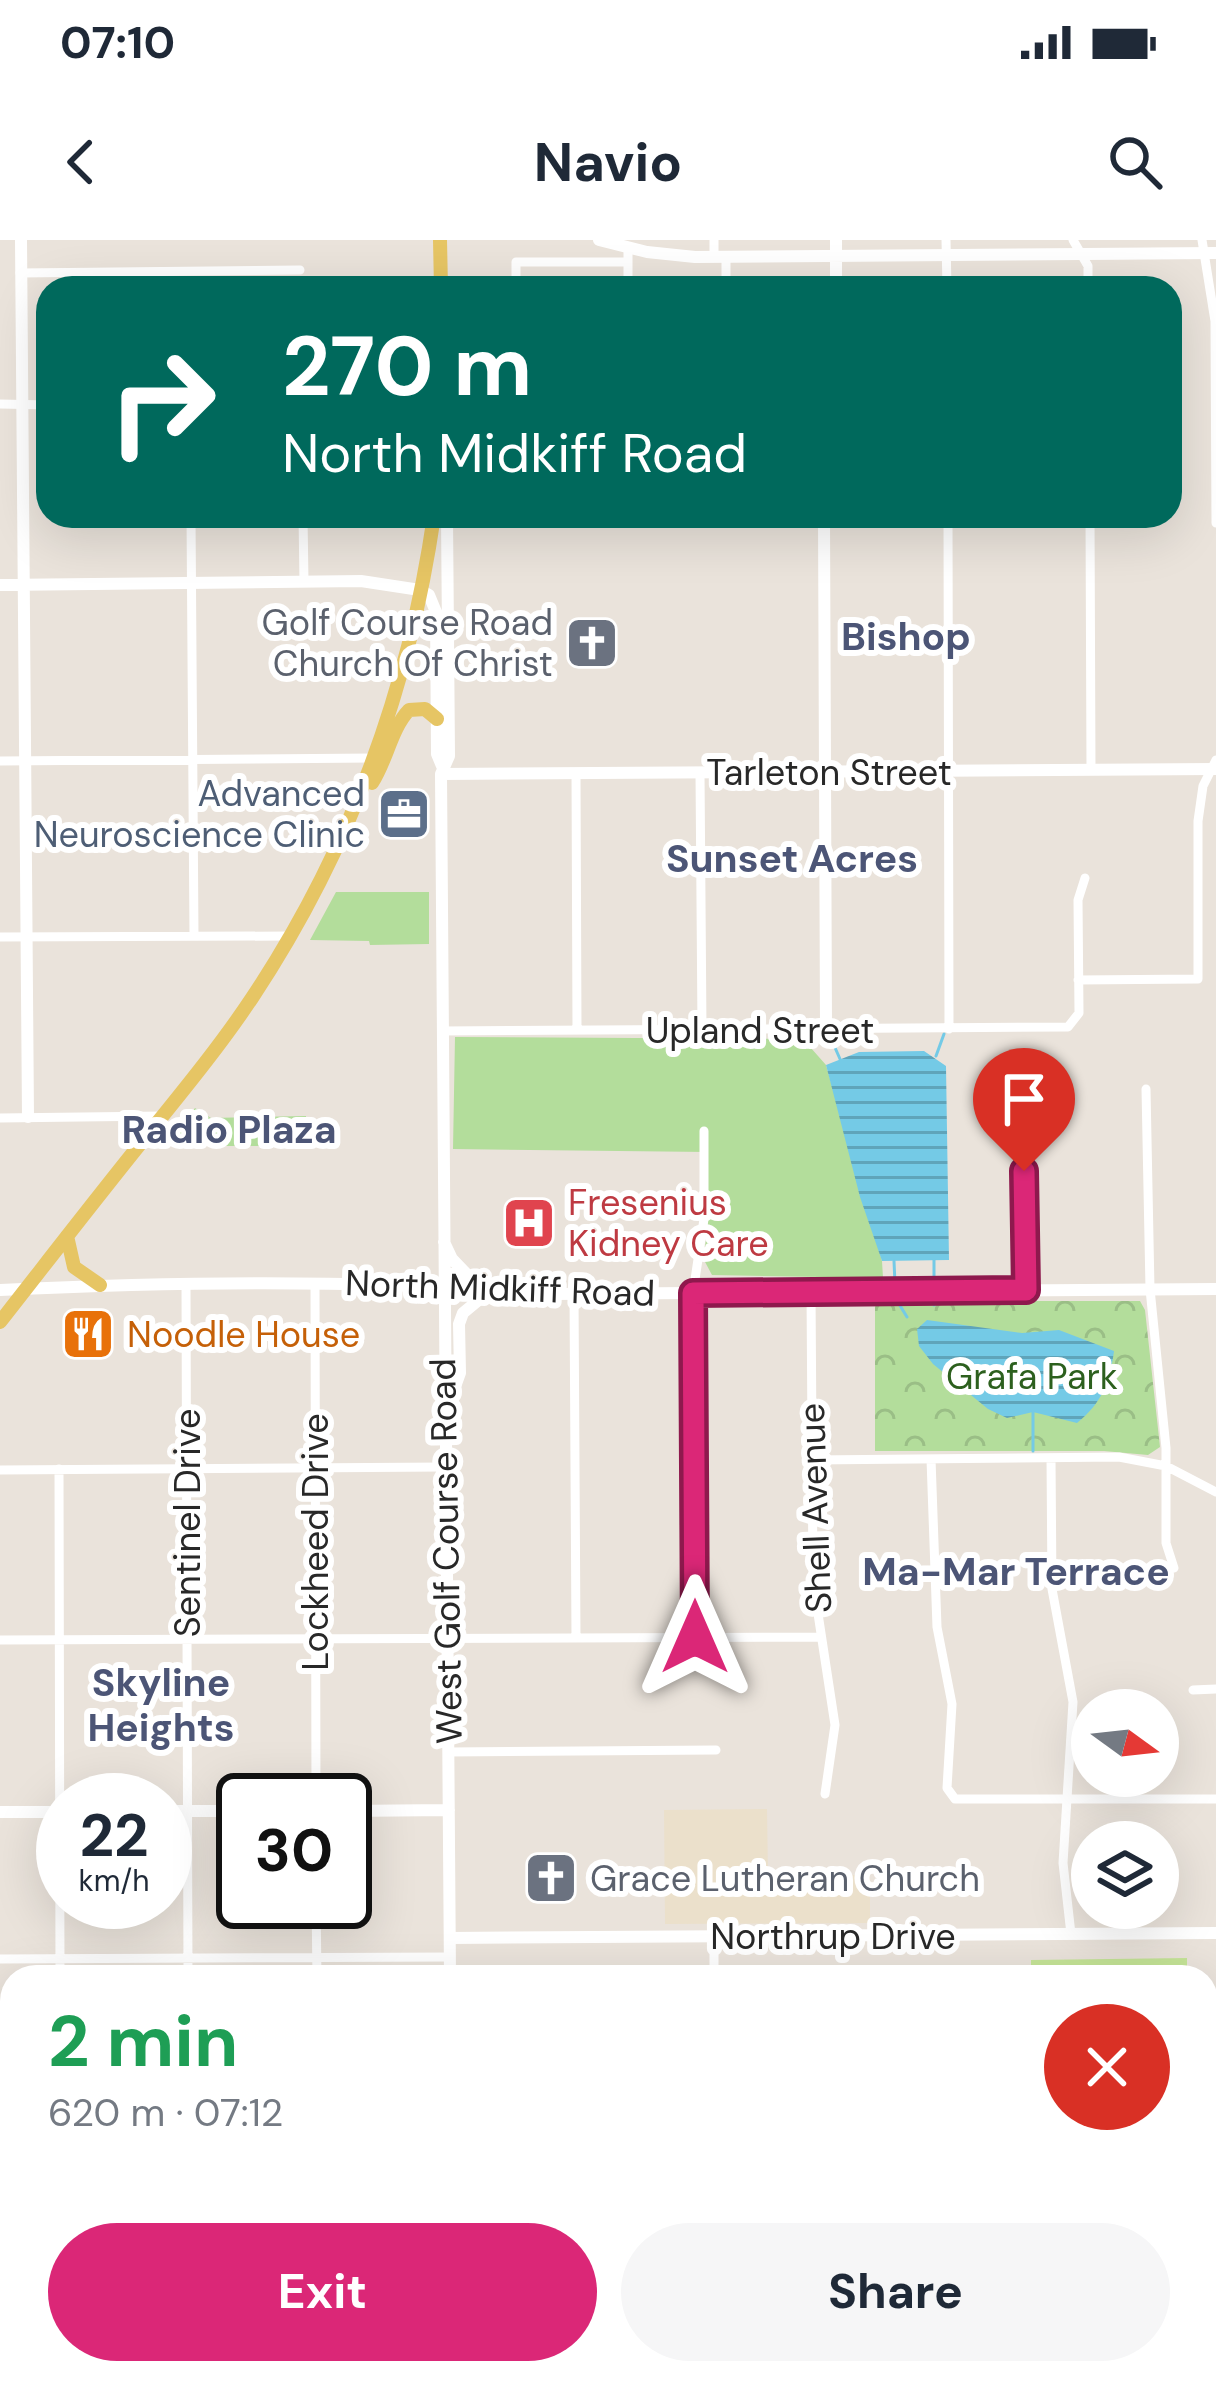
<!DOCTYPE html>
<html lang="en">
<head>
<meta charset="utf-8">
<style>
	:root { --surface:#fff; --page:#f6f6f7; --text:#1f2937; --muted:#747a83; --accent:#db2777 }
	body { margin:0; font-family:"DM Sans",sans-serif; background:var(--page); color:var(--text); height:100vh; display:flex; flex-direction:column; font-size:45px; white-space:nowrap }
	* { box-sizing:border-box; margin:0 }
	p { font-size:39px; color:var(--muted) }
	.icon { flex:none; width:66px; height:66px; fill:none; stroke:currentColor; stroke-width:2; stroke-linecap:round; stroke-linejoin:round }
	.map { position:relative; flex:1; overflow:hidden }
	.panel { position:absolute; left:0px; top:1725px; width:1218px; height:420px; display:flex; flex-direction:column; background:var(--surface); border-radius:36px 36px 0 0; box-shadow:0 12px 48px #0002 }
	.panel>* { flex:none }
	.top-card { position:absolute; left:36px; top:36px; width:1146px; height:252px; border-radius:36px; box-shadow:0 12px 48px #0002; background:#00695c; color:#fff; overflow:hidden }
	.needle { width:78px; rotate:105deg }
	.tools { position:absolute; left:1071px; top:1449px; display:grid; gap:24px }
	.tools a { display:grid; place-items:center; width:108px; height:108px; border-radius:50%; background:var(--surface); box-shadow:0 12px 48px #0002; font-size:60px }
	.speed { position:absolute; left:36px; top:1533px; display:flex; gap:24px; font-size:60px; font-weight:700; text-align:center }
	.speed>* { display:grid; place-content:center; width:156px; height:156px; border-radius:50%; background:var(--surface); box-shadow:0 12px 48px #0002; line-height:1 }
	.speed small { font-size:30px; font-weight:400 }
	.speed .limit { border:6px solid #111; border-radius:18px; background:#fff; color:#111 }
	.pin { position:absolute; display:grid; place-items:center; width:102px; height:102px; color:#fff; margin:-123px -51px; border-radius:50% 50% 50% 0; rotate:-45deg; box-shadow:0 0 12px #0007 }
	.pin .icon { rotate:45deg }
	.me { position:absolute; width:132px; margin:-66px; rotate:0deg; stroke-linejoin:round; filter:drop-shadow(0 0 9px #0008) }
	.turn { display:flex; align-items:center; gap:42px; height:252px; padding:0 48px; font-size:54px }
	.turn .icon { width:156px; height:156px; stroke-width:2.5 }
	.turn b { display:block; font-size:84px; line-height:102px }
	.round { display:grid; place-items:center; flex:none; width:126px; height:126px; border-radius:63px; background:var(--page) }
	.head { display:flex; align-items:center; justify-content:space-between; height:204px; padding:0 48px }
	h1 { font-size:72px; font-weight:700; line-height:90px; color:#1e9e55 }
	.primary-button { display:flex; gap:24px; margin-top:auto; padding:24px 48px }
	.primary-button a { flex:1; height:138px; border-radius:72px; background:var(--accent); color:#fff; font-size:48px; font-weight:700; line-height:138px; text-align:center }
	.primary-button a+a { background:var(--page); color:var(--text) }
	.status { display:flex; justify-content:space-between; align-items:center; height:84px; padding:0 60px; background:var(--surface); direction:ltr }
	.status svg { height:33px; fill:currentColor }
	header { display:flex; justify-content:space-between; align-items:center; height:156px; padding:0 48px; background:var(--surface); font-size:54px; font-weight:700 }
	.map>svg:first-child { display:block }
</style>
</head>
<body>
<div class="status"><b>07:10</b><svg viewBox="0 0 49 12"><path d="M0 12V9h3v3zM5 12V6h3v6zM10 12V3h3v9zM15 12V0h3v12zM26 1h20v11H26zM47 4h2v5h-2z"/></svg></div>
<header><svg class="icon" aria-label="back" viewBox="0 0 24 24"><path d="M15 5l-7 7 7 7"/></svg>Navio<svg class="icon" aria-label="search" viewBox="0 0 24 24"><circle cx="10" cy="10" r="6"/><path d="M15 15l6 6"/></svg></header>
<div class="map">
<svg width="1216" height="2145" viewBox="0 0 1216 2145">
	<defs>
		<pattern id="forest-crowns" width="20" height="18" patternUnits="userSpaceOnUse" patternTransform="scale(3)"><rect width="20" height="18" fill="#b3dd9b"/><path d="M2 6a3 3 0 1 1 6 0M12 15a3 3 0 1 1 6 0" fill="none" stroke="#9abe86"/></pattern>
		<pattern id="water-rules" width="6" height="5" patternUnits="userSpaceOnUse" patternTransform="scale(3)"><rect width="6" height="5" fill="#74cae6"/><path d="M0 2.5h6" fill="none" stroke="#5fa4ba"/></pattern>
	</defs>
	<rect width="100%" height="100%" fill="#eae3db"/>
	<path fill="#ebe0cb" d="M767 1569 768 1635H870V1683L665 1684 664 1570Z"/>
	<path fill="#b3dd9b" d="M336 652H429V704L370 705 369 701 310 700Z
		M455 797 803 799 826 825 882 1021 883 1038 712 1035 704 1020 708 976 707 912 453 909Z
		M195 868 211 878 306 876V906H166Z"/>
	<path fill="url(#forest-crowns)" d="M918 1061H1140L1145 1070 1160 1207 1148 1215 1104 1211H875V1066Z"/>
	<path fill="#c5e497" d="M1187 1718V1737H1031V1720Z"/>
	<path fill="url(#water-rules)" d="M924 811 946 826 949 1020 882 1021 860 957 826 825 859 812Z
		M927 1080 1022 1093 1059 1090 1114 1111C1110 1142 1102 1163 1077 1183L1033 1172 1007 1178 988 1169 933 1124 919 1106 917 1089Z
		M12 2112V2133H96L97 2145H0V2114Z"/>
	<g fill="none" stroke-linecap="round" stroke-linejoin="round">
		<path stroke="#74cae6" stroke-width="3" d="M829 794 840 819
			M936 816 944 794
			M934 1020V1044
			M894 1021 895 1044
			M896 1059 907 1077
			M934 1059V1065
			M1033 1172V1211"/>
		<path stroke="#fff" stroke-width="9" d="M714 0V16
			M946 0 947 48
			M1073 0 1088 26V48
			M1202 0 1215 81 1216 283
			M628 8V48
			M20 33 300 30
			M516 48V22H628
			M726 48V16
			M0 164 48 165
			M191 276 194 696
			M303 276 304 342
			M948 276 949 789
			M1090 276 1091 530
			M0 521 373 518
			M576 533 577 790
			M700 533 702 789
			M0 697 291 696
			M1078 740 1198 739V581L1203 546 1216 520
			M442 791 1068 787 1079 773 1078 660 1085 638
			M1146 849 1150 1049 1166 1208V1303L1174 1328
			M0 878 163 876
			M1023 891 1026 1050
			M186 1044 188 1737
			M315 1044 316 1560
			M811 1052 813 1341 835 1485 825 1554
			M574 1053 576 1398
			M1051 1218 1052 1349 1073 1462 1063 1623 1071 1694
			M931 1219 937 1387 952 1464 947 1548 955 1559H1216
			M813 1220 1119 1217 1166 1226 1216 1252
			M59 1229 60 1737
			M0 1230 445 1227
			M695 1397 693 1053 704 979V891
			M0 1400 819 1397
			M1193 1450 1216 1449
			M448 1512 716 1510
			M316 1662 317 1737
			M0 1719 450 1717
			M714 1737V1697
			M1206 1820H1216
			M0 1865H12
			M1206 1950H1216
			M189 2133 191 2145
			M314 2133 316 2145
			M718 2133V2145
			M1109 2133V2145"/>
		<path stroke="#fff" stroke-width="12" d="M21 0 28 877
			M599 0 647 12 695 17 1216 13
			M836 0V48
			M447 276 449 516 441 534 450 1737
			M824 276 826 789
			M0 345 361 341 420 350 429 355 436 372 437 514 442 526
			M441 534 1216 529
			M444 1002 452 1019 479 1047
			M0 1050C184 1041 369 1039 552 1054L1216 1049
			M448 1166 460 1133 459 1084 463 1073 492 1049
			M165 1571H243
			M345 1571 449 1570
			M0 1572H63
			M450 1698 1216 1693
			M0 2071 12 2067
			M1206 2079H1216
			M452 2133V2145"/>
		<path stroke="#e6c564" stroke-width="14" d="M440 0 441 48
			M372 543C387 520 391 489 409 470L425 469 437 479
			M67 996 74 1027 100 1045
			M0 1082C51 1017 101 952 153 888 187 846 222 803 252 758 349 612 409 449 434 276"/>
	</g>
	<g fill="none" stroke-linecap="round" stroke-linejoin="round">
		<g stroke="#8e194d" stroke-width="30">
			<path id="route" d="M695 1397 693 1053 1026 1050 1024 931"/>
		</g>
		<use href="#route" stroke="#db2777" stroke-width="21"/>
	</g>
	<defs>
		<g id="church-square" transform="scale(2.7)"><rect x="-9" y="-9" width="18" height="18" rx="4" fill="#6b7280" stroke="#fff"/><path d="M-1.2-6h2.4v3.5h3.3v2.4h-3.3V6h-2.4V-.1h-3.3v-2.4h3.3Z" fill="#fff"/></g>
		<g id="office-square" transform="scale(2.7)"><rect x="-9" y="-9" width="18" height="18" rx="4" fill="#5c6f8a" stroke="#fff"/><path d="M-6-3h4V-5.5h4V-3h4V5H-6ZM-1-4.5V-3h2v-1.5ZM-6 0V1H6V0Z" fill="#fff"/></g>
		<g id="hospital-square" transform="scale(2.7)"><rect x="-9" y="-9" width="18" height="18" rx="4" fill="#e0444e" stroke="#fff"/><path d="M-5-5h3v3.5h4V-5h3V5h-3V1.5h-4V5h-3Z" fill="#fff"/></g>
		<g id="restaurant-square" transform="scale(2.7)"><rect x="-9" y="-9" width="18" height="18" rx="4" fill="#e8710a" stroke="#fff"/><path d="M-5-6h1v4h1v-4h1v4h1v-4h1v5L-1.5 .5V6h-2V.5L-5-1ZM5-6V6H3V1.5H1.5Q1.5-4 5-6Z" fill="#fff"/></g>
	</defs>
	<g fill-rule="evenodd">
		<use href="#church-square" x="592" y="403"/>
		<use href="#office-square" x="404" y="574"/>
		<use href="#hospital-square" x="529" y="983"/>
		<use href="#restaurant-square" x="88" y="1094"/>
		<use href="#church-square" x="551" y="1638"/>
	</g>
	<g text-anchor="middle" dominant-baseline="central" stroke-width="12" stroke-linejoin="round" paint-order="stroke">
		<g font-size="36" fill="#5b616d" stroke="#fff" text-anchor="end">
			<text x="553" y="382">Golf Course Road<tspan x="553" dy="41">Church Of Christ</tspan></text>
			<text x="590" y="1638" text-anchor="start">Grace Lutheran Church</text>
		</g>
		<g font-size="36" fill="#282828" stroke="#fff">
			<text x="829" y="532">Tarleton Street</text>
			<text x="760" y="790">Upland Street</text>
			<text transform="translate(500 1048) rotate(2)">North Midkiff Road</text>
			<text transform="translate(815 1268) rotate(-92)">Shell Avenue</text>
			<text transform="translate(187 1283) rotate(-90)">Sentinel Drive</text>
			<text transform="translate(315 1302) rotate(-90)">Lockheed Drive</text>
			<text transform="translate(446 1311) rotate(-91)">West Golf Course Road</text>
			<text x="833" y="1696">Northrup Drive</text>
		</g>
		<g font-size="36" fill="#4e5e75" stroke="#fff" text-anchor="end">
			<text x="365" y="553">Advanced<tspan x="365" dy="41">Neuroscience Clinic</tspan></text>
		</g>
		<g font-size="36" fill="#be3a42" stroke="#fff" text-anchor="start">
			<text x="568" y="962">Fresenius<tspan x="568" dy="41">Kidney Care</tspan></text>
		</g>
		<g font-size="36" fill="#c56008" stroke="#fff" text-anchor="start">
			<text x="127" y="1094">Noodle House</text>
		</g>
		<g font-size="36" fill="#2d601e" stroke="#fff">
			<text x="1032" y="1136">Grafa Park</text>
		</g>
		<g font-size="39" font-weight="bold" fill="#4c5576" stroke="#fff">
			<text x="906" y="396">Bishop</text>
			<text x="792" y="618">Sunset Acres</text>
			<text x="229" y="889">Radio Plaza</text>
			<text x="1016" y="1331">Ma-Mar Terrace</text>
			<text x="161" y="1442">Skyline<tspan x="161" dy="45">Heights</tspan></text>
		</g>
	</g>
</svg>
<div class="tools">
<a><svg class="needle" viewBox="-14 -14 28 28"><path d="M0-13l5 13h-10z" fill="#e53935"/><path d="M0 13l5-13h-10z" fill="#747a83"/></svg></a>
<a><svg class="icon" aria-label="layers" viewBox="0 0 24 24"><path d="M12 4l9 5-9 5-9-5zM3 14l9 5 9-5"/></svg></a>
</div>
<div class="speed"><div>22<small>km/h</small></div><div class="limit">30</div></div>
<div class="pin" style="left:1024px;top:931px;background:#d93025"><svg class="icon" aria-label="arrive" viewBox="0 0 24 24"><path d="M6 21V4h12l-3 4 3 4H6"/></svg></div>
<svg class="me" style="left:695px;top:1397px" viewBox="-20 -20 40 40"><path d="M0-17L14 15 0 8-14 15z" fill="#db2777" stroke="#fff" stroke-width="4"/></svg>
<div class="top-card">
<div class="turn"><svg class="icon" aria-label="right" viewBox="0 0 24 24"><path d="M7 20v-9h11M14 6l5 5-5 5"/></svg><div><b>270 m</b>North Midkiff Road</div></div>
</div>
<section class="panel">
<div class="head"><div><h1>2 min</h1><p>620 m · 07:12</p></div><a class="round" style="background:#d93025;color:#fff"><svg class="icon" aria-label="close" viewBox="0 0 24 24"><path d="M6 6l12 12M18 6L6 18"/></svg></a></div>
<div class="primary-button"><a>Exit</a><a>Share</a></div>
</section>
</div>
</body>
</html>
